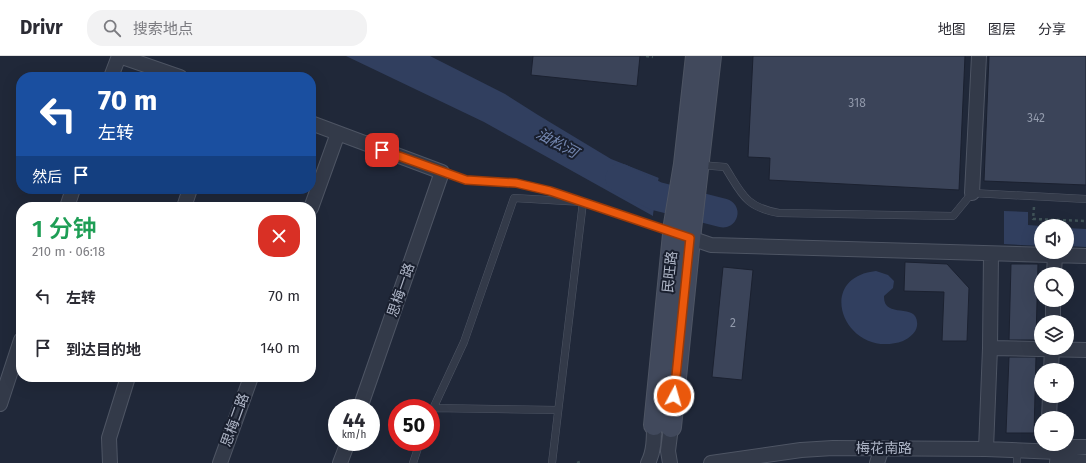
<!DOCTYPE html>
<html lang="zh">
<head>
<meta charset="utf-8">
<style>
	:root { --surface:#fff; --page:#f2f2f3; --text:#2b2b33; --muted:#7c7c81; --line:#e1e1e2 }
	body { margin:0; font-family:"Fira Sans","Noto Sans SC",sans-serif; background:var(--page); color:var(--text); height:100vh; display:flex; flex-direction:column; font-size:15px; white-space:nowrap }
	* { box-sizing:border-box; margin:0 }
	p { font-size:13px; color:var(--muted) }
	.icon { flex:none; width:22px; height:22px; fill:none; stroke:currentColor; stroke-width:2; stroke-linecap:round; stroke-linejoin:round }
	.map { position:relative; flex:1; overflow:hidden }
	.drawer { position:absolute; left:16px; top:146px; width:300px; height:180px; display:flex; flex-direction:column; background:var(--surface); border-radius:16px; box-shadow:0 4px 16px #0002 }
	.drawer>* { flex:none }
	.guide { position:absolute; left:16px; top:16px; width:300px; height:122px; border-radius:16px; box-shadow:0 4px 16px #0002; background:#1a4fa0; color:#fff; overflow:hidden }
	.controls { position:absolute; left:1034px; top:163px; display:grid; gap:8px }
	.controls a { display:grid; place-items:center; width:40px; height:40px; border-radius:50%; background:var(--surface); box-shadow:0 4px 16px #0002; font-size:20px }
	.speed { position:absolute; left:328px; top:343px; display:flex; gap:8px; font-size:20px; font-weight:700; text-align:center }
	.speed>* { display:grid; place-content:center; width:52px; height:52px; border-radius:50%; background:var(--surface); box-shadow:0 4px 16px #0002; line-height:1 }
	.speed small { font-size:10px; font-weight:400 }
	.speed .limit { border:6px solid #d22; background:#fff; color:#111 }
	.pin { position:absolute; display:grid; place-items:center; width:34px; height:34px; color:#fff; margin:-17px; border-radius:8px; box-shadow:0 2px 6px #0006 }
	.me { position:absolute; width:44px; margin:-22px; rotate:6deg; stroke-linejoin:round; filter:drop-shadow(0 0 3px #0008) }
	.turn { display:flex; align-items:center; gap:14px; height:84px; padding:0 16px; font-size:18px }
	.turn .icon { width:52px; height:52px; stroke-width:2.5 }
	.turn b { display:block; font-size:28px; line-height:34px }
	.then { display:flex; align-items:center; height:38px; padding:0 16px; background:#0003; gap:8px; font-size:15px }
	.round { display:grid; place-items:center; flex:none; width:42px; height:42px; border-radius:16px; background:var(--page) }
	.summary { display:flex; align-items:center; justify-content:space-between; height:68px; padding:0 16px }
	h1 { font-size:24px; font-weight:600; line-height:30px; color:#1e9e55 }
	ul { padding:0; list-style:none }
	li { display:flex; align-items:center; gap:12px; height:52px; padding:0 16px }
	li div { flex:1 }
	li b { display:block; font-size:15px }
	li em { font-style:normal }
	header { display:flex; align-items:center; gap:24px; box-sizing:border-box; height:56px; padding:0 20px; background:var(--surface); border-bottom:1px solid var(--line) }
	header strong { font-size:19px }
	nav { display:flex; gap:22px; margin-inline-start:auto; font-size:14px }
	.search { width:280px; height:36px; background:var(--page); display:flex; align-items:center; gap:10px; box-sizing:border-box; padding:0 14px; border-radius:16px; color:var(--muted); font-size:15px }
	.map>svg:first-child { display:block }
</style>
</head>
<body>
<header>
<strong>Drivr</strong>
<div class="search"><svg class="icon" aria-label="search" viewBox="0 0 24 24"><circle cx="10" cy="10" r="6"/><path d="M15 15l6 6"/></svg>搜索地点</div>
<nav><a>地图</a><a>图层</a><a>分享</a></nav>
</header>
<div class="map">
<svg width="1086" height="407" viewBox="0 0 1086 407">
	<rect width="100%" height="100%" fill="#202839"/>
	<path fill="#313f5f" d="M346 0H430L505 38 538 59 611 103 659 122 653 160 484 66Z
		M1004 155 1028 156V169L1041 170V190L1004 188Z
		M1067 172 1086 173V191L1067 190Z
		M876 215 888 219 894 225 893 232 884 240C883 265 920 244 917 270 916 277 909 282 903 285 846 305 812 222 876 215Z"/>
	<path fill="#202839" d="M659 120 661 122 654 161 653 160Z"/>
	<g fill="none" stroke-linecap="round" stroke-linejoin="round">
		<path stroke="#313f5f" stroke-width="29" d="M620 122 656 140 723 157"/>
	</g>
	<path fill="#3b4459" stroke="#1b2130" d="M533 0H640L637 30 531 19Z
		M753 0H965L959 134 769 124 770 102 748 101Z
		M989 0H1086V129L984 125Z
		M905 206 947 208 969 232 967 285H942L944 236 904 235Z
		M1011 208H1038L1036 284H1009Z
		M723 211 753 214 742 324 712 321Z
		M1009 301H1036L1034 377H1006Z"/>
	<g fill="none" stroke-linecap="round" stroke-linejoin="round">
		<g stroke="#4e5564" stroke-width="8">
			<path id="lane" d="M700 109 725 111C742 138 745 151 779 157L953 160 972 137 1086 143
				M442 116 466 124 516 127 550 135 671 176
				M433 352 558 354
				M431 357 464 286 514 142 583 146 552 407
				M1017 394V407
				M413 407 420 386"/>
		</g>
		<g stroke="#4e5564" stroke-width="16">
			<path id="street" d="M119 0 180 21
				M111 21 119 0
				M311 67 442 116 360 352
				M972 137 979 0
				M67 151 73 133
				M184 151 190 133
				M311 152 338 77
				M682 179 711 189 1086 200
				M1054 218 1055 199
				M1053 266V244
				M990 292 1086 294
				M1051 314 1052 292
				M0 348 21 284
				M1049 362 1050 340
				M1086 391H1067L1058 396 1066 404 1086 406
				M986 393 990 292 991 198
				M110 407 109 382 128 321
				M220 407 251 321
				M340 407 348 386
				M648 407C654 396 654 382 654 369
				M670 407 668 395 671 371
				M711 407 801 394 833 392 986 393 1058 396 1057 407
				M877 407 882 392"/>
		</g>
		<g stroke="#4e5564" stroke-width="22">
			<path id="secondary" d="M654 369 674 168 684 108 696 0
				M671 371 691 174 711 0"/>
		</g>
		<path stroke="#3f5257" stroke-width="2.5" stroke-dasharray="3 3" stroke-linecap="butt" d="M646 0 653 1
			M1034 151 1033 163 1086 165
			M577 407 580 406"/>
		<use href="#lane" stroke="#333a49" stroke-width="7"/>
		<use href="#street" stroke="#333a49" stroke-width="14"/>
		<use href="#secondary" stroke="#41495c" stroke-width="20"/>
	</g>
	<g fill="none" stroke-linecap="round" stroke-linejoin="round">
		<g stroke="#983908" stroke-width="10">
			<path id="route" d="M382 94 466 124 516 127 550 135 690 182 674 340"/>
		</g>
		<use href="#route" stroke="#ea580c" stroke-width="7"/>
	</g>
	<g text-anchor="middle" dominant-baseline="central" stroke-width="4" stroke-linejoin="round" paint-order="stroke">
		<g font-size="12" fill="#9199ab">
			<text x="857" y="47">318</text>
			<text x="1036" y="62">342</text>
			<text x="733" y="267">2</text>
		</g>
		<g font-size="14" fill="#aeb5c6" stroke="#191f2e">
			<text transform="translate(670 216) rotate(-84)">民旺路</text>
			<text transform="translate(401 234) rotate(-71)">思梅一路</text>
			<text transform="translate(235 364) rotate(-70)">思梅二路</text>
			<text x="884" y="392">梅花南路</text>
		</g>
		<g font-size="15" font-style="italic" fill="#7487b0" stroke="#191f2e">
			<text transform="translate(557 87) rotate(29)">油松河</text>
		</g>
	</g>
</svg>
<div class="controls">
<a><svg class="icon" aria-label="sound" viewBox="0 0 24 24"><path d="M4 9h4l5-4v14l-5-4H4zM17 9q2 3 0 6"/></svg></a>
<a><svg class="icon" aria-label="search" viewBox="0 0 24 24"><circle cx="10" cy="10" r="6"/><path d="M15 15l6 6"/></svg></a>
<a><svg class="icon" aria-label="layers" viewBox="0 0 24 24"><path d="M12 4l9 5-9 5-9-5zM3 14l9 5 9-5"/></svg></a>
<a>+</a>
<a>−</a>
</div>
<div class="speed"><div>44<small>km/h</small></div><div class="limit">50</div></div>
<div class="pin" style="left:382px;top:94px;background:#d93025"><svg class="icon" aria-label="arrive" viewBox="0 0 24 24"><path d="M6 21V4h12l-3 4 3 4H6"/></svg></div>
<svg class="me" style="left:674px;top:340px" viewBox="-20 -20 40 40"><circle r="17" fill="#ea580c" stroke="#fff" stroke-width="3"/><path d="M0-11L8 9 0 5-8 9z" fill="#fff"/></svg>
<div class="guide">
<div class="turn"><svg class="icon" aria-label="left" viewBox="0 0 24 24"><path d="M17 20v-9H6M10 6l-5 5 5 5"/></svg><div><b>70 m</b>左转</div></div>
<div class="then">然后<svg class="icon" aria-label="arrive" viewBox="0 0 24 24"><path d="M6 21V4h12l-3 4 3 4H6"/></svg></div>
</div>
<section class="drawer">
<div class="summary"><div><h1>1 分钟</h1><p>210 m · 06:18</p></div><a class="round" style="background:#d93025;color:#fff"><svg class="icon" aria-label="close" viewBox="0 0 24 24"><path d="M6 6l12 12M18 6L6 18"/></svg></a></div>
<ul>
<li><svg class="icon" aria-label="left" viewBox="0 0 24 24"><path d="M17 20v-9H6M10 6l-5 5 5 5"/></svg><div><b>左转</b></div><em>70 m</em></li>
<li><svg class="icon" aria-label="arrive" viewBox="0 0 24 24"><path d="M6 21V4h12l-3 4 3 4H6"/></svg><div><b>到达目的地</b></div><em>140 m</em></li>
</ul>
</section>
</div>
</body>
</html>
